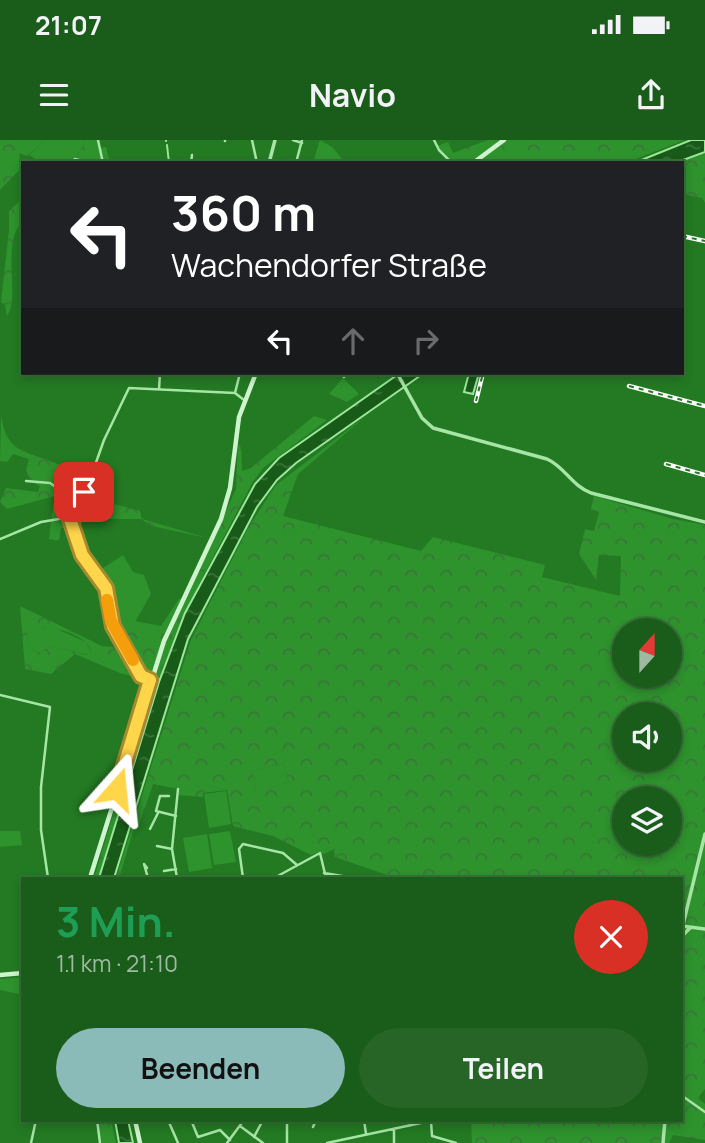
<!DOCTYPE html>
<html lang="de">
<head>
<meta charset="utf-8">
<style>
	:root { --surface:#1a5c1a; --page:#276527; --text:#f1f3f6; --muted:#9fbaa2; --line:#387139; --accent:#8bbbb9 }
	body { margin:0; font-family:Manrope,sans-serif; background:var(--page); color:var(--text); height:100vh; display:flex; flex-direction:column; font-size:26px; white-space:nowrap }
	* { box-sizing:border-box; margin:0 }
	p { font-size:23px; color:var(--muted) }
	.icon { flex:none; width:38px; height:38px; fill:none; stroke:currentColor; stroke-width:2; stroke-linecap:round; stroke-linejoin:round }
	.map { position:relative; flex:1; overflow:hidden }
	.details { position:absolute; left:21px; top:737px; width:662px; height:245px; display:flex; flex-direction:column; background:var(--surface); border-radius:0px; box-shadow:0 4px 10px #0003,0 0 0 2px var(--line) }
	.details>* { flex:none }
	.top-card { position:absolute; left:21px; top:21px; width:663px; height:214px; border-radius:0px; box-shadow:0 4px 10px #0003,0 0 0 2px var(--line); background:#202124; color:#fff; overflow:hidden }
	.needle { width:46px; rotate:21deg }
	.tools { position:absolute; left:612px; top:478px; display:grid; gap:14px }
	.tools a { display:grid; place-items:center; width:70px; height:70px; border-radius:50%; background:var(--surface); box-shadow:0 4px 10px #0003,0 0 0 2px var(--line); font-size:35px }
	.pin { position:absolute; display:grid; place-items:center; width:60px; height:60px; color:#fff; margin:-30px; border-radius:14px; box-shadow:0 4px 10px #0006 }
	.me { position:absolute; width:77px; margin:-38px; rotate:18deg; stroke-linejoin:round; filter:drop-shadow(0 0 5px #0008) }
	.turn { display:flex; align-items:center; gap:24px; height:147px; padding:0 35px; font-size:32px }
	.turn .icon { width:91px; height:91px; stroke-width:2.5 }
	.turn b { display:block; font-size:49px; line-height:60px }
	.lanes { display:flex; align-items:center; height:66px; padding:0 35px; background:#0003; justify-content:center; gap:35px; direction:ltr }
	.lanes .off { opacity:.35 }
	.round { display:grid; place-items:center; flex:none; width:74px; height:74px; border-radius:37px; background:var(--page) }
	.head { display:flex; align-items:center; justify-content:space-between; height:119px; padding:0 35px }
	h1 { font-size:42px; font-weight:700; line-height:52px; color:#1e9e55 }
	.action { display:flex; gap:14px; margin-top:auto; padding:14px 35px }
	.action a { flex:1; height:80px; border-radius:42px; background:var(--accent); color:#111; font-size:28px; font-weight:700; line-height:80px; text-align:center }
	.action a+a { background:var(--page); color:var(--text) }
	.status { display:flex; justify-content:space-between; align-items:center; height:49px; padding:0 35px; background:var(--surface); direction:ltr }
	.status svg { height:19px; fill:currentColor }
	header { display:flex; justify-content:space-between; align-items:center; height:91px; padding:0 35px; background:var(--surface); font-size:32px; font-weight:700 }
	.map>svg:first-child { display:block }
</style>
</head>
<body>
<div class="status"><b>21:07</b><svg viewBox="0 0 49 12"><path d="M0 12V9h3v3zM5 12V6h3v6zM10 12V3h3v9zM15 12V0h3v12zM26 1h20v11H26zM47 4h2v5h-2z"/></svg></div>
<header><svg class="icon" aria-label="menu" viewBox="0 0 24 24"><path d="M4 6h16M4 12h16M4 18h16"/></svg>Navio<svg class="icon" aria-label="share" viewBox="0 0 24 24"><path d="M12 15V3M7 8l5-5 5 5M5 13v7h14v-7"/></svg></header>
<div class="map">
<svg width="705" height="1003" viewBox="0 0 705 1003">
	<defs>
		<pattern id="forest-crowns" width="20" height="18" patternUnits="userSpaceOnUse" patternTransform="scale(1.75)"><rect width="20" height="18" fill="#2e922d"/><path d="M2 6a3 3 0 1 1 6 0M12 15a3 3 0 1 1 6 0" fill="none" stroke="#3a7639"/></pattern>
		<pattern id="water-ripples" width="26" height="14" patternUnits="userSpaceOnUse" patternTransform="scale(1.75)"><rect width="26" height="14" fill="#185a18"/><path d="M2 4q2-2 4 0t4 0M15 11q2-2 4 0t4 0" fill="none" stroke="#3b733b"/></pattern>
	</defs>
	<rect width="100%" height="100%" fill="#237a23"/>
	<path fill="#2e922d" d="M45 0H86L73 23H42L29 15Z
		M320 0 332 7 346 23H322L314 19Z
		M343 238 359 254 347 262 329 254Z
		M1 276C6 303 14 309 39 317L29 319 13 314 7 322 0 321Z
		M60 325 87 334C87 342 79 368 76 376L51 381Z
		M123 415 133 432 144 435 151 454 135 482 112 477 104 443 97 432Z
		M50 486 86 502 91 512 89 515 50 506 40 513 28 507 27 491Z
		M283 623 289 642 256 651 252 631Z
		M226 651 231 684 209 688 204 654Z
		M0 691H20L22 705 0 707Z
		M230 691 236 722 214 725 209 694Z
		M207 694 212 728 189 732 183 698Z
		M23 837V855L0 850V839Z"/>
	<path fill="url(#forest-crowns)" fill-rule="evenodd" d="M0 0H45L27 16 19 13 21 28 0 50Z
		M86 0H97L99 8 106 7 110 23 74 22Z
		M488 0H685L625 23H455L437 6 448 2 453 13Z
		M705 12V63L702 58 683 54 682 23H675Z
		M23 58 20 72 23 80C0 104 21 156 7 176L5 165 1 162 9 90V71Z
		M314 276 327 280 263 328 252 343 197 448 159 542 99 738H94L153 542 120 533 75 514 51 534 25 529 20 466 102 506 123 508 126 502 113 477 161 486 179 459H185L188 454 236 349 238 303 241 306 242 331 251 328ZM43 487C57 488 88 495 91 512L88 515 50 506 40 513 28 507 27 491 36 494Z
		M366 276 298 334 283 376 421 411 433 397 545 425 542 437 620 456 621 416 599 415 596 440 579 414 585 389 594 391 599 372 591 369 594 356 673 379 705 385V949L698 958 705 964V1000L673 995 669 1003H472L471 980H681V738H396L335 717 334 709 324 714 318 712 311 715 273 696 233 686 227 650 203 653V657L178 655V649L153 644 138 688H134L119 738H116L191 500 248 388 276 345ZM625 490H670V536H625ZM625 574H670V620H625ZM283 623 289 642 256 650 252 631ZM625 658H670V704H625Z
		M39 317 60 325 55 356 7 369 0 362 6 348 38 352 40 346 30 341 26 330 29 319Z
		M88 344 104 351 114 364 140 371 142 379 207 398 152 386 141 379H93L77 365Z
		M73 380V387L61 388 59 401 49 399 51 381Z
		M97 980H111L116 1003H100Z"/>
	<path fill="url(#water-ripples)" stroke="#9be699" stroke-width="2" d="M691 0H705V12L675 23H634Z
		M400 233H424L296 323 277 340 257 367 188 499 114 738H99L159 542 185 473 255 344 279 318Z
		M469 233H479L473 254 464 252Z
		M115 980H128L133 1003H119Z"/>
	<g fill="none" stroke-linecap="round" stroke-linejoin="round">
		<path stroke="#9be699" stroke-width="2" d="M166 0V1
			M167 5 169 23"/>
		<path stroke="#a6e5a5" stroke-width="2.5" d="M98 0 103 23
			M252 0 257 23
			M293 0 302 3
			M434 0 439 10 452 23
			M225 1V0
			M71 23 75 19 90 23
			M191 23 192 15
			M207 23H233
			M296 23 302 0
			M240 233 235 253 244 260
			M341 233 344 237
			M159 249 160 233
			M26 341 50 343 60 350 82 415 105 448 111 481 141 536 150 540
			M0 399 41 382 77 376 104 300 129 248 235 253
			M0 555 50 567 41 647V690L48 738
			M169 656H160L156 671 176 676
			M150 689 158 673
			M157 706 172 709
			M147 728 144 724 148 738
			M164 731 176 729
			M324 733 354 738
			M177 738 172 709 178 649
			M243 738 239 709 243 704 283 713 297 725
			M274 738 320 713 326 738
			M681 779 685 772
			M681 955 705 972
			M97 980 100 1003
			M168 980 178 1003
			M191 980 198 997 220 990 230 1000
			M364 980 366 994
			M431 981 432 996 456 1003
			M240 986 263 1003
			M313 987 316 980
			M394 989V1003
			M254 997 263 980
			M31 1003 36 980
			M227 1003 244 980
			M287 1003V980
			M327 1003 435 980"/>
		<path stroke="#a6e5a5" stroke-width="3.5" d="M269 23 275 0
			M397 233 422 278 433 288 547 319C565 327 571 345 591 353L705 382
			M682 786 705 789
			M681 793 705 694
			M681 797 690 788
			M663 1003 665 980"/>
		<path stroke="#cef4ce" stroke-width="4.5" d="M473 23 504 0
			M90 738 164 501 221 379 230 348 239 277 256 233
			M0 835 23 833
			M135 980 140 1003"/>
		<g stroke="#fff" stroke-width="4.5">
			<path id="rail" d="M682 96 705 101
				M629 246 705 266
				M476 261 483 233
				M666 324 705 335"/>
		</g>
		<use href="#rail" stroke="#237a23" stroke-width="2" stroke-dasharray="5" stroke-linecap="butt"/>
	</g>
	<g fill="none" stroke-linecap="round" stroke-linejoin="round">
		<g stroke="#a68a30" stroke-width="18">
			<path id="route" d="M84 352 78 374 70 379 82 415 106 448 113 486 141 536 150 540 117 649"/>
		</g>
		<use href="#route" stroke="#ffd54a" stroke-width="12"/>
		<path stroke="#f59e0b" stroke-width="12" d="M107 460 111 481 133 520"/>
	</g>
</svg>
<div class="tools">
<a><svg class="needle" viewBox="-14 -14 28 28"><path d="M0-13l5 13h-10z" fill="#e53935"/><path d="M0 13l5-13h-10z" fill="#9fbaa2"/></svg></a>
<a><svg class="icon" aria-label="sound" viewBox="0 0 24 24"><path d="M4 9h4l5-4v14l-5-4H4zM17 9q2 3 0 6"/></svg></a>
<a><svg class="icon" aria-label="layers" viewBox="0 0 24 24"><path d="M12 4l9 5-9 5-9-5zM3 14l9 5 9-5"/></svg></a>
</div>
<div class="pin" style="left:84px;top:352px;background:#d93025"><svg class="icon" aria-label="arrive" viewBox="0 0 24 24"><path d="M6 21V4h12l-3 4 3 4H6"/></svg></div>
<svg class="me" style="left:117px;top:649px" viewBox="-20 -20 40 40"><path d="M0-17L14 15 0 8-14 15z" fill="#ffd54a" stroke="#fff" stroke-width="4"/></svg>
<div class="top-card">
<div class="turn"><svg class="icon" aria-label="left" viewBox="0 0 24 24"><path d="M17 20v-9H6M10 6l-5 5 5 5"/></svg><div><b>360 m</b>Wachendorfer Straße</div></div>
<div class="lanes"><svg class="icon" aria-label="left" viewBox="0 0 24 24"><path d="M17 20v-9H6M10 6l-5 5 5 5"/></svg><svg class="icon off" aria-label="ahead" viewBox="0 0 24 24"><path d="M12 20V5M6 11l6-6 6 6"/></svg><svg class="icon off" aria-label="right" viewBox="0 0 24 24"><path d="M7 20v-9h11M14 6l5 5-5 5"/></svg></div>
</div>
<section class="details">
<div class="head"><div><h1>3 Min.</h1><p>1.1 km · 21:10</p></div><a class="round" style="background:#d93025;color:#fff"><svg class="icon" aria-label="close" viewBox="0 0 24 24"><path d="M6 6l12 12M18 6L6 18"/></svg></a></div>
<div class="action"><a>Beenden</a><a>Teilen</a></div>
</section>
</div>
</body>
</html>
